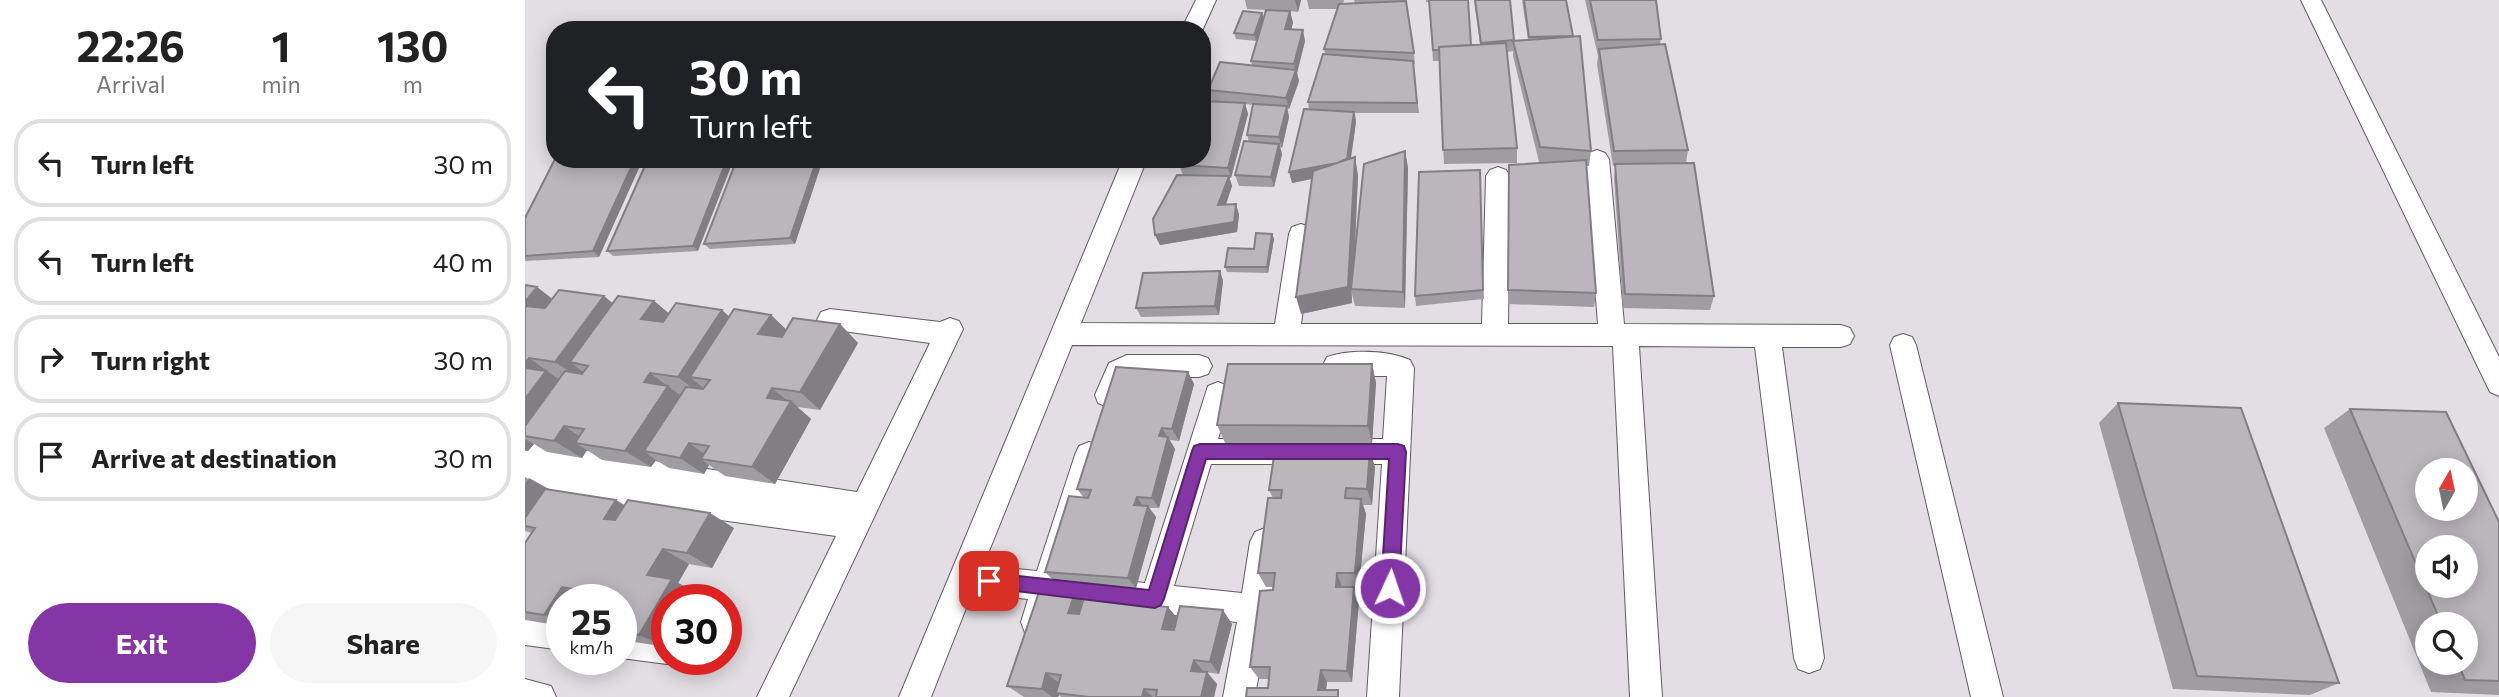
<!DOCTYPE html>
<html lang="en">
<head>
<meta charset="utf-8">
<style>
	:root { --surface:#fff; --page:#f6f6f6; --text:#222; --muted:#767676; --line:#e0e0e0; --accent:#8436a6 }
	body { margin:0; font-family:Commissioner,sans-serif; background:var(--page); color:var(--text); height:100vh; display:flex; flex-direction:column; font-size:26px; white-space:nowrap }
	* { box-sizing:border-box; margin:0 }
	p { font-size:23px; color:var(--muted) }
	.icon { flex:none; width:38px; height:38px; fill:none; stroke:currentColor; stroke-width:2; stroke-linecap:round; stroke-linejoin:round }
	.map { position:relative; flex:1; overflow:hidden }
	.sheet { display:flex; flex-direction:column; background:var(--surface); width:525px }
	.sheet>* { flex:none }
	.banner { position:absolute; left:21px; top:21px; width:665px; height:147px; border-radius:28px; box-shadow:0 4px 18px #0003; background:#202124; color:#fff; overflow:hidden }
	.needle { width:46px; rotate:9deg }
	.controls { position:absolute; left:1890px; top:458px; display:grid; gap:14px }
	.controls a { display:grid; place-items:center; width:63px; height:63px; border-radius:50%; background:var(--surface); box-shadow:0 4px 18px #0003; font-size:35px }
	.speed { position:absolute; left:21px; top:584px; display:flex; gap:14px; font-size:35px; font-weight:700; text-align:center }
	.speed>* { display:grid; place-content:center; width:91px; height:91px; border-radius:50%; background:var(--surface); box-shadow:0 4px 18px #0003; line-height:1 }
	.speed small { font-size:18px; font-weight:400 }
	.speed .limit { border:10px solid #d22; background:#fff; color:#111 }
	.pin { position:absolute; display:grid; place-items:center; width:60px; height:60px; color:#fff; margin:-30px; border-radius:14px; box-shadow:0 4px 10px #0006 }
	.me { position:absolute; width:77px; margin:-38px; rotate:3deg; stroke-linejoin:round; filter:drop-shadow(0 0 5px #0008) }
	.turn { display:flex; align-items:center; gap:24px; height:147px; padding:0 28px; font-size:32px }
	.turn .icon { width:91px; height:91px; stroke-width:2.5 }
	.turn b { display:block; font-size:49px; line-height:60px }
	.eta { display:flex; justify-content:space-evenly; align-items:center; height:119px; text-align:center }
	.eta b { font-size:42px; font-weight:700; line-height:49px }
	.button { display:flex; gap:14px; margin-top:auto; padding:14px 28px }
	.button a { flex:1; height:80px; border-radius:42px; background:var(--accent); color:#fff; font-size:28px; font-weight:700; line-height:80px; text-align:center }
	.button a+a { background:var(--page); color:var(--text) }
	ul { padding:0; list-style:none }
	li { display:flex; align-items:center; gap:21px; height:88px; margin:0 14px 10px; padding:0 14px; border:4px solid var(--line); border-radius:28px }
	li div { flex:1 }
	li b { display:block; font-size:26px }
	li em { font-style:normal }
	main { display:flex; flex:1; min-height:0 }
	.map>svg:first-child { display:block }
</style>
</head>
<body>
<main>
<section class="sheet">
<div class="eta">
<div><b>22:26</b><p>Arrival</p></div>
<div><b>1</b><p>min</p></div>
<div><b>130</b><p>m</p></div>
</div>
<ul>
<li><svg class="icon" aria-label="left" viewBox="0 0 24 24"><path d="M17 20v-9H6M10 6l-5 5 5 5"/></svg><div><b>Turn left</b></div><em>30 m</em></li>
<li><svg class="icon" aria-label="left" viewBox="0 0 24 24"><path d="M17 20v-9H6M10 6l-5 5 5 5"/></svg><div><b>Turn left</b></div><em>40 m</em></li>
<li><svg class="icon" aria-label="right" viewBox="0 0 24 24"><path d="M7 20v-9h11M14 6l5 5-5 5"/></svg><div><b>Turn right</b></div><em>30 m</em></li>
<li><svg class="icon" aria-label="arrive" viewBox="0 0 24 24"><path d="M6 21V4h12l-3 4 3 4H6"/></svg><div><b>Arrive at destination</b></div><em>30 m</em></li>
</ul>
<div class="button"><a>Exit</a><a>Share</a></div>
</section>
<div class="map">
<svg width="1974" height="697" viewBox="0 0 1974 697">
	<rect width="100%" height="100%" fill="#e2dee4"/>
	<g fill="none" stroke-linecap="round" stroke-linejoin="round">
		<g stroke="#605c62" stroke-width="2">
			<path id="minor" d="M671 0H691L677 31 656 30Z
				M1776 0H1796L1974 357V396L1965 392Z
				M1072 150 1080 153 1084 159 1099 324 1316 325 1325 328 1329 336 1325 344 1316 347H1257L1299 658 1295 669 1284 673 1273 669 1269 658 1230 347 1114 346 1137 697H1105L1088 346 547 345 458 566 512 571 550 455 554 446 564 442 574 446 578 455 541 574 620 583 683 386 693 382 703 386 706 394 693 439H858L862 376H811L802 373 798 365 802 357C825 349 863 350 885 360L889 368 874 697H842L857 464H686L649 586 717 593 725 542 730 532 740 528 750 532 755 542 730 697H698L712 622 532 602 522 633 511 637 500 633 496 622 503 599 447 593 406 697H374L598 159H622L556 323 750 324 764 234 767 227 776 224 785 227 788 234 776 324H957L961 176 965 170 973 167 981 170 985 176 983 324H1073L1060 159 1064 153Z
				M305 309 415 322 425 318 434 321 438 329 264 697H232L311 536 0 493V467L29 471 0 467V441L332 492 405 343 296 328 292 320 296 312Z
				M1378 334 1387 337 1391 345 1478 697H1446L1365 345 1369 337Z
				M602 355H674L683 358 687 366 683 374 674 377H605L593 403 583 407 573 403 570 395 584 363Z
				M0 615 37 620V650L0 645Z
				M96 628 142 634V660H153L142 664 96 658Z
				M0 679 26 686 31 697H0Z"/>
		</g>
		<use href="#minor" fill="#fff" fill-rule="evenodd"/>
	</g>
	<path fill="#a09da2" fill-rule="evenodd" d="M720 0H776L773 12 765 11 768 23 766 30 780 41 772 73 774 81 764 109H762L764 117 757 148 755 147 757 154 749 187 714 186 710 175 724 142 722 135 728 105 720 104 723 114 706 178H704L707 186 701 205 711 204 714 215 712 232 635 245 630 235 658 175 654 165 708 103 687 101 683 90 727 65 726 61 736 28 731 41 711 39 709 33 739 18 764 11 722 9Z
		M782 0H819L818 3H830L829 0H881L889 53 890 64H888L894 113H830L831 122 826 158 833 175 829 268 880 151 883 168 880 308 830 306 827 294V303L776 314 787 179 767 183 784 110 783 102 800 54 799 49 812 9H784Z
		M901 0H943L946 45 955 44 949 0H985L989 41 1003 40 997 0H1041L1066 151 1064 166H1061L1071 293 1069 307 983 304 984 165 1024 163 1014 162 988 56V51L982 52 992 148V163L919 164 914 61H908L904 2H901Z
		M1060 0H1131L1136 39 1135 44 1163 150 1161 163 1189 296 1185 310 1098 308 1089 179 1090 166H1088L1072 64 1073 56Z
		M30 159H118L74 257 0 261V218Z
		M123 159 173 251 88 256 82 251Z
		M212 159H298L270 244 185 249 179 244Z
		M955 170 959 299 891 306 890 296Z
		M747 234 749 239 743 273 702 272 700 267 729 249Z
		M695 271 698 281 694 315 616 317 611 308Z
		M0 285 27 299 88 303 129 301 144 314 197 310 204 317 246 315 261 330 315 324 333 343 295 410 272 407 286 419 250 484 200 476 184 465 179 474 144 468 131 460 126 467 77 460 62 450 57 458 22 452 9 444 3 451H0Z
		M847 364 851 383 847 444 700 443 692 425Z
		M663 372 669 384 654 441 645 440 650 449 634 508H624L631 517 611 588 530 582 520 572 559 498 552 489Z
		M1593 403 1814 683 1785 695 1648 689 1574 423Z
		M1825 409 1974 522V695L1906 692 1799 428ZM1902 625H1941V663H1902Z
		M850 467 847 505H838L841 514 834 587H829L834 601 827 682H802L801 690 743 688 744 679H734L725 667 748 587H741L733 573 748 498 744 490Z
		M0 477 25 490 209 528 187 568 164 564 153 583 173 593 142 647 96 640V600H37V626L0 620V543L7 533 0 531Z
		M558 601 652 618 707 624 694 674 679 672 692 684 689 697H536L534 695 533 697H499L482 686Z"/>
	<path fill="#827f84" d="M770 0H776L773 12Z
		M765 11 768 23 763 40 760 29Z
		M737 13 739 19 731 41 729 35Z
		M778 30 780 41 772 73 774 81 764 109 761 98 770 72 769 64Z
		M720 103 723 114 706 178 703 168Z
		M762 106 764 117 757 148 754 137Z
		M829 112 831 122 824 171 767 183 764 172Z
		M754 144 757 154 749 187 746 177Z
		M880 151 883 168 880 308 878 292Z
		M830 157 833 175 828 290 826 289 827 303 776 314 771 297Z
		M110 159H118L74 257 68 251Z
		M202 159H209L173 251 168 246Z
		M292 159H298L270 244 265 238Z
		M704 176 707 186 697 215 693 205Z
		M711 204 714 215 712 232 635 245 630 235Z
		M747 234 749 239 743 273 742 267Z
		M695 271 698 281 694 315 690 306Z
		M12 287 38 307 24 325 0 307V302Z
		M79 296 103 316 45 362 61 374 57 380 30 362Z
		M129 301 152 320 139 338 116 319Z
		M197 310 218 329 165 377 180 389 176 395 153 377Z
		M246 315 266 334 254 353 233 334Z
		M315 324 333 343 295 410 275 392Z
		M4 358 47 389 0 436V363Z
		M847 364 851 383 847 444 843 426Z
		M663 372 669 384 654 441 647 429Z
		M125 373 167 404 119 451 131 460 126 467 100 451 119 382Z
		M247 388 265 403 266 401 286 419 250 484 227 467 242 398Z
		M39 426 66 444 50 443 62 450 57 458 29 441Z
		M637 428 650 449 634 508 627 498 634 436Z
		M0 439 9 444 3 451 0 450Z
		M164 443 188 460 176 459 184 465 179 474 155 458Z
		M845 450 850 467 847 505 842 489Z
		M4 478 33 494 0 526V484Z
		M612 497 619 508 609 505Z
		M836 499 841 514 834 587 830 573Z
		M91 500 118 516 106 534 79 519Z
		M623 506 631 517 611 588 603 578Z
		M185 513 209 528 187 568 162 553Z
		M138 549 164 564 153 583 173 593 169 600H142V647L114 635 122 575Z
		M812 573 817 587H811Z
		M37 587 65 600H37V622L19 615Z
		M829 587 834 601 827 682 822 671Z
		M550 593 563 606 557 626 543 613Z
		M643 607 654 620 648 642 637 629Z
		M698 610 707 624 694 674 685 662Z
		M669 660 679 672 666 671Z
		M796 670 802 682 800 697 793 690Z
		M682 672 692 684 689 697H676Z
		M521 673 537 685 531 693 534 695 533 697H527L517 689Z
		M619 689 628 697H617Z"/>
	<path fill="#bab6bc" stroke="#827f84" stroke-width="2" fill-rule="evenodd" d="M904 0H943L946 45 914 47V50H908Z
		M950 0H985L989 40 956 43Z
		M999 0H1041L1048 36 1004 37Z
		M1065 0H1131L1136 39 1073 40Z
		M881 1 889 53 799 49 814 4Z
		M741 10 765 11 760 29 778 30 769 64 726 61Z
		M718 11 737 13 729 35 709 33Z
		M1055 36 1066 151 1015 147 988 41Z
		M981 43 992 148 918 150 914 47Z
		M1140 44 1163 150 1089 151 1074 49Z
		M798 54 888 61 892 103 783 102Z
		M695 62 771 70 761 98 683 90Z
		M677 101 720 103 703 168 654 165 656 159H677Z
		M728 104 762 106 754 137 722 135Z
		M779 109 829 112 822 159 812 163 764 172Z
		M719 141 754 144 746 177 710 175Z
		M880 151 878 292 826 289 839 164Z
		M830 157 823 287 771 297 788 171Z
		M30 159H110L68 251 0 256V218Z
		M123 159H202L168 246 82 251Z
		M212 159H292L265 238 179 244Z
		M1061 160 1071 293 983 290 984 165Z
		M1169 163 1189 296 1100 294 1090 164Z
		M955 170 958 290 890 296 894 172Z
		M652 175 704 176 693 205 711 204 709 222 630 235 628 219Z
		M731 233 747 234 742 267H700L703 248 729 249Z
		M695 271 690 306 611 308 618 273Z
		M0 285 12 287 0 302Z
		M34 290 79 296 30 362 4 358 0 363V306L20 308Z
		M93 296 129 301 116 319 138 322 151 303 197 310 153 377 125 373 119 382 143 386 100 451 50 443 59 429 39 426 29 441 0 436V426L40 371 57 374 63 366 45 362Z
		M209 309 246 315 233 334 257 337 268 318 315 324 275 392 247 388 242 398 266 401 227 467 176 459 184 446 164 443 155 458 119 451 161 387 178 389 185 380 165 377Z
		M703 364H847L843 426 692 425Z
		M591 367 663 372 647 429 637 428 634 436 643 437 627 498 612 497 609 505 623 506 603 578 520 572 544 496 563 498 566 490 552 489Z
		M0 368 21 371 0 399Z
		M1593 403 1716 408 1814 683 1672 676Z
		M1825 409 1921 412 1974 522V681L1940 680 1933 663H1941V625H1917ZM1902 471H1941V509H1902ZM1902 548H1941V586H1902Z
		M750 449 845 450 842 489 821 488 820 498 836 499 830 573H812L811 587H829L822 671 796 670 793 690H813V697H721L722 688H743L745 667H725L735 591 748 590 750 573H733L743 498H756L757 490H744Z
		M20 489 91 500 79 519 90 520 103 500 185 513 162 553 138 549 122 575 147 579 114 635 96 632V600H41L48 589 37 587 19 615 0 612V543L10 528 0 526V518Z
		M515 589 550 593 543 613 554 614 559 598 643 607 637 629 649 630 655 606 698 610 685 662 669 660 666 671 682 672 676 697H631L632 690 619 689 617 697H564L531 693 536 675 521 673 517 689 482 686Z
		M37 606V622L28 620Z"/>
	<path fill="#8436a6" stroke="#56236c" stroke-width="2" d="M675 444H873L879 446 881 452 874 588 871 594 865 597 858 594 856 588 864 459H681L639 599 636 605 630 608 458 587 455 581 458 575 464 573 624 590 667 451 669 446Z"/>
</svg>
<div class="controls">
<a><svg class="needle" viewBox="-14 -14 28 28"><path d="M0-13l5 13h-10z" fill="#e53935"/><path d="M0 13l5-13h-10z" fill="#767676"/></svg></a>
<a><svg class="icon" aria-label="sound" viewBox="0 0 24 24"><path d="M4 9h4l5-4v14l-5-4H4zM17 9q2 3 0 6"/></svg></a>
<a><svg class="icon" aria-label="search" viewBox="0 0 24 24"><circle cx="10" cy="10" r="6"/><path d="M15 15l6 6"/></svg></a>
</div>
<div class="speed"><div>25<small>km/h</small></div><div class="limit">30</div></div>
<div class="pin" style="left:464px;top:581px;background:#d93025"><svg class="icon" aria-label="arrive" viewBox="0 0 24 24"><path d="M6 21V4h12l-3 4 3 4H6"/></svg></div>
<svg class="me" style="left:865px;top:588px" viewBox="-20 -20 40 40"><circle r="17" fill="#8436a6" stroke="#fff" stroke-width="3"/><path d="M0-11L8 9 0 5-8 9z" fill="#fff"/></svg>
<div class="banner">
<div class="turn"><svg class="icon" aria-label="left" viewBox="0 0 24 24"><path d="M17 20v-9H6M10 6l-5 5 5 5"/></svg><div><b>30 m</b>Turn left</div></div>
</div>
</div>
</main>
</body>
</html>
